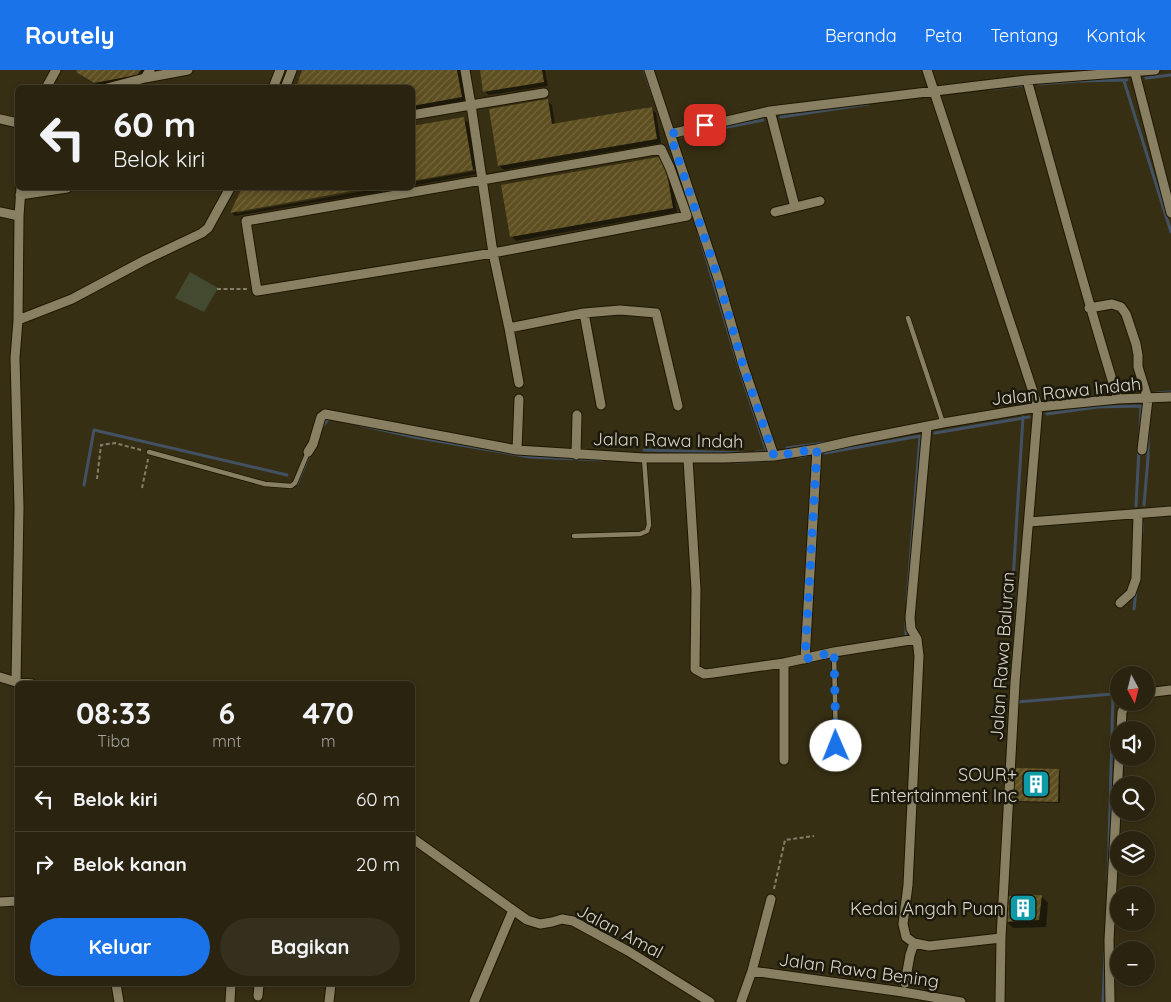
<!DOCTYPE html>
<html lang="id">
<head>
<meta charset="utf-8">
<style>
	:root { --surface:#29230f; --page:#352f1d; --text:#f1f3f6; --muted:#a5a49e; --line:#45402f; --accent:#1a73e8 }
	body { margin:0; font-family:Quicksand,sans-serif; background:var(--page); color:var(--text); height:100vh; display:flex; flex-direction:column; font-size:19px; white-space:nowrap }
	* { box-sizing:border-box; margin:0 }
	p { font-size:16px; color:var(--muted) }
	.icon { flex:none; width:28px; height:28px; fill:none; stroke:currentColor; stroke-width:2; stroke-linecap:round; stroke-linejoin:round }
	.map { position:relative; flex:1; overflow:hidden }
	.sheet { position:absolute; left:15px; top:611px; width:400px; height:305px; display:flex; flex-direction:column; background:var(--surface); border-radius:8px; box-shadow:0 2px 8px #0003,0 0 0 1px var(--line) }
	.sheet>* { flex:none }
	.guide { position:absolute; left:15px; top:15px; width:400px; height:105px; border-radius:8px; box-shadow:0 2px 8px #0003,0 0 0 1px var(--line); background:#29230f; color:var(--text); overflow:hidden }
	.needle { width:32px; rotate:173deg }
	.buttons { position:absolute; left:1110px; top:596px; display:grid; gap:10px }
	.buttons a { display:grid; place-items:center; width:45px; height:45px; border-radius:50%; background:var(--surface); box-shadow:0 2px 8px #0003,0 0 0 1px var(--line); font-size:25px }
	.pin { position:absolute; display:grid; place-items:center; width:42px; height:42px; color:#fff; margin:-21px; border-radius:10px; box-shadow:0 2px 8px #0006 }
	.me { position:absolute; width:55px; margin:-28px; rotate:359deg; stroke-linejoin:round; filter:drop-shadow(0 0 4px #0008) }
	.turn { display:flex; align-items:center; gap:18px; height:105px; padding:0 15px; font-size:22px }
	.turn .icon { width:65px; height:65px; stroke-width:2.5 }
	.turn b { display:block; font-size:35px; line-height:42px }
	.eta { display:flex; justify-content:space-evenly; align-items:center; height:85px; text-align:center }
	.eta b { font-size:30px; font-weight:800; line-height:35px }
	.action { display:flex; gap:10px; margin-top:auto; padding:10px 15px }
	.action a { flex:1; height:58px; border-radius:30px; background:var(--accent); color:#fff; font-size:20px; font-weight:800; line-height:58px; text-align:center }
	.action a+a { background:var(--page); color:var(--text) }
	ul { padding:0; list-style:none }
	li { display:flex; align-items:center; gap:15px; height:65px; padding:0 15px; border-top:1px solid var(--line) }
	li div { flex:1 }
	li b { display:block; font-size:19px }
	li em { font-style:normal }
	header { display:flex; align-items:center; gap:30px; box-sizing:border-box; height:70px; padding:0 25px; background:var(--accent); color:#fff }
	header strong { font-size:24px }
	nav { display:flex; gap:28px; margin-inline-start:auto; font-size:18px }
	.map>svg:first-child { display:block }
</style>
</head>
<body>
<header>
<strong>Routely</strong>
<nav><a>Beranda</a><a>Peta</a><a>Tentang</a><a>Kontak</a></nav>
</header>
<div class="map">
<svg width="1171" height="932" viewBox="0 0 1171 932">
	<defs>
		<pattern id="building-hatch" width="6" height="6" patternUnits="userSpaceOnUse" patternTransform="scale(1.25)"><rect width="6" height="6" fill="#5d4f20"/><path d="M-1 1l2-2M0 6l6-6M5 7l2-2" fill="none" stroke="#74673f"/></pattern>
	</defs>
	<rect width="100%" height="100%" fill="#372f14"/>
	<path fill="#434a30" d="M190 202 218 218 204 242 175 228Z"/>
	<path fill="#0007" d="M79 0H148L142 9 100 17 82 6 78 1Z
		M303 0H460L465 31 412 40V18Z
		M481 0H545L548 16 489 25 484 21Z
		M547 31 552 35 555 55 651 39 656 43 661 73 504 100 499 96Z
		M463 48 468 53 476 99 412 110Z
		M668 91 677 142 516 171 512 167Z
		M476 101 477 104 412 116V112Z
		M243 118H367L237 140V143L381 118H402L235 146 231 142Z
		M1058 700 1060 702V733L1017 732 1015 731Z
		M1041 826 1048 833 1046 857 1013 858 1006 851Z"/>
	<g fill="none" stroke-linecap="round" stroke-linejoin="round">
		<path stroke="#435263" stroke-width="3" d="M644 0 654 28
			M1146 8 1171 5
			M1124 11 1171 162
			M1038 14 1079 11 1127 10
			M989 19 1025 15 1026 18
			M781 47 868 34
			M681 66 763 50
			M699 164 740 301 767 382H756
			M1157 323 1171 322
			M1047 344 1097 337 1141 336
			M360 355 414 367 530 387 603 390
			M322 357 329 348 331 349
			M935 363 1029 347
			M1140 363 1141 336
			M787 378 824 373
			M644 380 744 383
			M825 383 920 366
			M798 387 807 385
			M736 392 774 390
			M297 414 310 383
			M84 415 94 360 287 405
			M1144 435 1148 388V361
			M1136 436 1139 379
			M1142 462V453
			M907 531 920 366
			M1134 539 1136 520
			M1008 562 1013 511 1023 347
			M906 564V552
			M1017 632 1113 624 1108 811
			M1103 932 1105 883"/>
	</g>
	<path fill="url(#building-hatch)" d="M77 0H141L137 5 94 13 76 2Z
		M302 0H457L462 27 412 36V18H296Z
		M480 0H542L544 12 483 22Z
		M548 29 552 54 652 37 657 69 498 96 489 39Z
		M464 47 473 100 412 111V56Z
		M664 86 673 138 510 167 501 115Z
		M242 118H368L230 143Z
		M1014 698 1059 699 1058 732 1014 731Z
		M1042 825 1039 850 1004 852 1006 826Z"/>
	<g fill="none" stroke-linecap="round" stroke-linejoin="round">
		<g stroke="#1f1700" stroke-width="6">
			<path id="service" d="M908 248 943 353
				M149 382 265 414 291 416 295 413 308 382
				M574 466 640 464 647 461 649 455 644 388
				M834 582 836 676"/>
		</g>
		<g stroke="#1f1700" stroke-width="11">
			<path id="minor" d="M465 0 471 35 544 23
				M649 0 718 208 743 295 774 386
				M927 0 1038 337 1015 613 1001 868 1000 932
				M1135 3 1171 143
				M145 8 188 0
				M1027 10C1057 117 1085 224 1118 329
				M46 18 56 0
				M107 18 145 8 150 0
				M273 18 280 0
				M285 18 292 0
				M770 41 795 137
				M412 45 471 35 493 183 509 258 519 313
				M0 49 18 53
				M670 64 770 41 1027 10 1155 0
				M661 79 670 98 687 146 493 183 257 221 246 151Z
				M20 125 67 118
				M0 142 19 146 21 118
				M775 142 820 131
				M1089 238 1112 234 1121 237 1126 244 1136 274 1138 285V297L1148 329 1142 380
				M584 243 601 335
				M18 250 72 229 145 190 202 163 208 158 230 118
				M509 258 584 243 620 240 656 243 678 336
				M927 357 910 548 911 559 917 569 919 586 908 815 903 854 906 867 914 873 929 876 1001 868
				M517 380 519 329
				M308 382 313 374 321 347 325 344 517 380 644 388H724L774 386 817 379 852 371 943 353 1038 337 1118 329 1171 327
				M576 385 577 345
				M688 389 696 519 695 599 704 604 713 603 784 593 834 582 917 569
				M1029 452 1171 441
				M1120 533 1131 523 1136 509 1138 445
				M805 589 817 379
				M0 607 16 612 32 614
				M16 612 19 437 15 288 18 250 19 146
				M1146 623 1171 620
				M1121 660 1122 642 1127 632
				M784 690V593
				M412 768 527 850 540 854 552 852 562 849 573 851 628 881 710 932
				M0 832 18 831
				M752 901 903 922 961 932
				M905 913 910 885 914 873
				M116 914 119 932
				M258 926 259 914
				M230 932 231 914
				M329 932 331 914
				M474 932 513 840
				M741 932 752 901 771 829
				M1110 932 1109 870 1119 688"/>
		</g>
		<path stroke="#857e69" stroke-width="2" stroke-dasharray="4 2.5" stroke-linecap="butt" d="M217 219H247
			M97 409 101 375 115 373 141 380
			M142 418 148 389
			M774 819 785 770 814 766"/>
		<use href="#service" stroke="#898063" stroke-width="4.5"/>
		<use href="#minor" stroke="#898063" stroke-width="9"/>
	</g>
	<g fill="none" stroke-linecap="round" stroke-linejoin="round">
		<path stroke="#1a73e8" stroke-width="9" stroke-dasharray="0 16.2" d="M705 55 670 64 718 208 743 295 774 386 817 379 805 589 834 582 836 676"/>
	</g>
	<defs>
		<g id="building-square" transform="scale(1.4375)"><rect x="-9" y="-9" width="18" height="18" rx="4" fill="#0f9aa8" stroke="#1b180c"/><path d="M-4-6H4V6H1V3H-1V6H-4ZM-2.5-4.3h1.7v1.8h-1.7ZM.8-4.3h1.7v1.8H.8ZM-2.5-1h1.7V.8h-1.7ZM.8-1h1.7V.8H.8Z" fill="#fff"/></g>
	</defs>
	<g fill-rule="evenodd">
		<use href="#building-square" x="1036" y="714"/>
		<use href="#building-square" x="1023" y="838"/>
	</g>
	<g text-anchor="middle" dominant-baseline="central" stroke-width="5" stroke-linejoin="round" paint-order="stroke">
		<g font-size="18" fill="#dad5c6" stroke="#1b180c">
			<text transform="translate(1066 321) rotate(-6)">Jalan Rawa Indah</text>
			<text transform="translate(668 370) rotate(1)">Jalan Rawa Indah</text>
			<text transform="translate(1002 586) rotate(-86)">Jalan Rawa Baluran</text>
			<text transform="translate(620 861) rotate(28)">Jalan Amal</text>
			<text transform="translate(859 900) rotate(8)">Jalan Rawa Bening</text>
		</g>
		<g font-size="18" fill="#dad5c6" stroke="#1b180c" text-anchor="end">
			<text x="1017" y="704">SOUR+<tspan x="1017" dy="21">Entertainment Inc</tspan></text>
			<text x="1004" y="838">Kedai Angah Puan</text>
		</g>
	</g>
</svg>
<div class="buttons">
<a><svg class="needle" viewBox="-14 -14 28 28"><path d="M0-13l5 13h-10z" fill="#e53935"/><path d="M0 13l5-13h-10z" fill="#a5a49e"/></svg></a>
<a><svg class="icon" aria-label="sound" viewBox="0 0 24 24"><path d="M4 9h4l5-4v14l-5-4H4zM17 9q2 3 0 6"/></svg></a>
<a><svg class="icon" aria-label="search" viewBox="0 0 24 24"><circle cx="10" cy="10" r="6"/><path d="M15 15l6 6"/></svg></a>
<a><svg class="icon" aria-label="layers" viewBox="0 0 24 24"><path d="M12 4l9 5-9 5-9-5zM3 14l9 5 9-5"/></svg></a>
<a>+</a>
<a>−</a>
</div>
<div class="pin" style="left:705px;top:55px;background:#d93025"><svg class="icon" aria-label="arrive" viewBox="0 0 24 24"><path d="M6 21V4h12l-3 4 3 4H6"/></svg></div>
<svg class="me" style="left:836px;top:676px" viewBox="-20 -20 40 40"><circle r="19" fill="#fff"/><path d="M0-13L10 11 0 6-10 11z" fill="#1a73e8"/></svg>
<div class="guide">
<div class="turn"><svg class="icon" aria-label="left" viewBox="0 0 24 24"><path d="M17 20v-9H6M10 6l-5 5 5 5"/></svg><div><b>60 m</b>Belok kiri</div></div>
</div>
<section class="sheet">
<div class="eta">
<div><b>08:33</b><p>Tiba</p></div>
<div><b>6</b><p>mnt</p></div>
<div><b>470</b><p>m</p></div>
</div>
<ul>
<li><svg class="icon" aria-label="left" viewBox="0 0 24 24"><path d="M17 20v-9H6M10 6l-5 5 5 5"/></svg><div><b>Belok kiri</b></div><em>60 m</em></li>
<li><svg class="icon" aria-label="right" viewBox="0 0 24 24"><path d="M7 20v-9h11M14 6l5 5-5 5"/></svg><div><b>Belok kanan</b></div><em>20 m</em></li>
</ul>
<div class="action"><a>Keluar</a><a>Bagikan</a></div>
</section>
</div>
</body>
</html>
